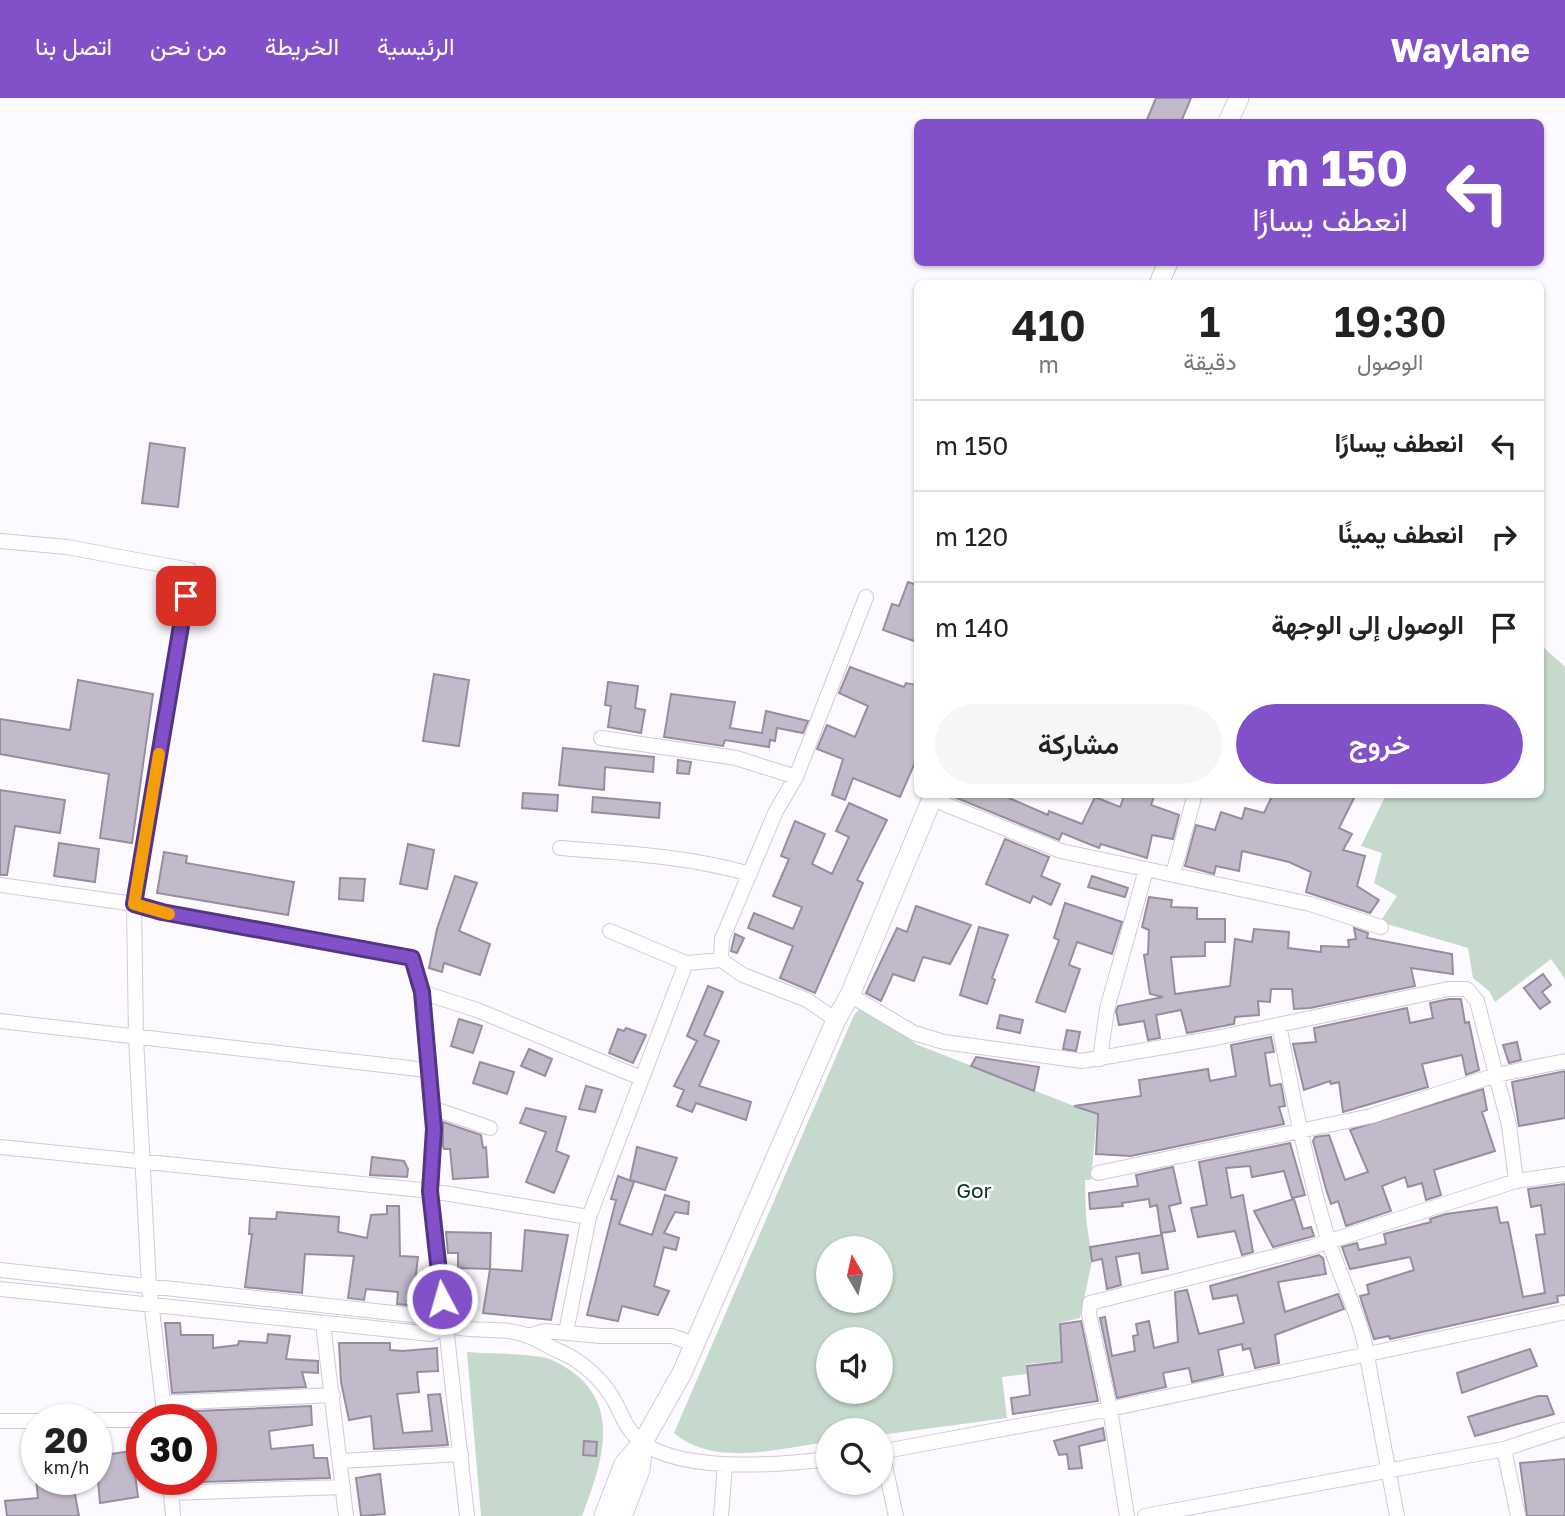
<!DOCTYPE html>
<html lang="ar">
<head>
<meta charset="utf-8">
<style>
	:root { --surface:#fff; --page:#f6f6f6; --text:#222; --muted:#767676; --line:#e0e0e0; --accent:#8251c9 }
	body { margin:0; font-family:"Golos Text",Vazirmatn,sans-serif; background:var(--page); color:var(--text); direction:rtl; height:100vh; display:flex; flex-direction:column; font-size:26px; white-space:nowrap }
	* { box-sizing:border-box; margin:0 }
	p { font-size:23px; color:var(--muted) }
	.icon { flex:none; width:38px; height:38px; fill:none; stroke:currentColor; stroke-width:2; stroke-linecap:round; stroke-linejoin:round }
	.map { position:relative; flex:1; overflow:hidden; direction:ltr }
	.side { position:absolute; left:914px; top:182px; width:630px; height:518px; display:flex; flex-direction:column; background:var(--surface); border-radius:10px; box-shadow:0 2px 5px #0004; direction:rtl }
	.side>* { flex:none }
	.banner { position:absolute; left:914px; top:21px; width:630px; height:147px; border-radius:10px; box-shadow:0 2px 5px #0004; direction:rtl; background:#8251c9; color:#fff; overflow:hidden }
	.needle { width:46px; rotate:351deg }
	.fabs { position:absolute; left:816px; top:1138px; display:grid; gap:14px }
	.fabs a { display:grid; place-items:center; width:77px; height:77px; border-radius:50%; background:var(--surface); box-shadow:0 2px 5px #0004; font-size:35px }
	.speed { position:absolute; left:21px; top:1306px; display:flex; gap:14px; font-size:35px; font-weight:700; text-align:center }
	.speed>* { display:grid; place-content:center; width:91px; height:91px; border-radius:50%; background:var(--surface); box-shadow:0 2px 5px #0004; line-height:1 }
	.speed small { font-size:18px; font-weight:400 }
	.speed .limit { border:10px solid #d22; background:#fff; color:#111 }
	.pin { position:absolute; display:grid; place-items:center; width:60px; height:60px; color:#fff; margin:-30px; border-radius:14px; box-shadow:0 4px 10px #0006 }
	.me { position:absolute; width:77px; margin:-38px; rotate:354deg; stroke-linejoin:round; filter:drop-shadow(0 0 5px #0008) }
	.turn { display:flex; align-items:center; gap:24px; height:147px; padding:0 21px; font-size:32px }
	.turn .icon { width:91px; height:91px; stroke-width:2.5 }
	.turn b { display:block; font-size:49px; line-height:60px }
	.eta { display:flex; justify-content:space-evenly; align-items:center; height:119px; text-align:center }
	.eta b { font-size:42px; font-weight:600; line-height:49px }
	.button { display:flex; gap:14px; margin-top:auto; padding:14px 21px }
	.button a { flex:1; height:80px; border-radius:42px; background:var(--accent); color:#fff; font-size:28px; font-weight:600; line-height:80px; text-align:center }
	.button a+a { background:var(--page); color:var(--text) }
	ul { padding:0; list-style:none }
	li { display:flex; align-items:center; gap:21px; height:91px; padding:0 21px; border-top:2px solid var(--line) }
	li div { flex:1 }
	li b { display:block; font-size:26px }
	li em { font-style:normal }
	header { display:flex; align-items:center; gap:42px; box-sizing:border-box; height:98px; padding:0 35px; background:var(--accent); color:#fff }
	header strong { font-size:33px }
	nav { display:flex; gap:38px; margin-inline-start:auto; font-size:24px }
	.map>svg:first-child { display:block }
</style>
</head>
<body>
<header>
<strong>Waylane</strong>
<nav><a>الرئيسية</a><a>الخريطة</a><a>من نحن</a><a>اتصل بنا</a></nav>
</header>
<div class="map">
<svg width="1565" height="1418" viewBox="0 0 1565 1418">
	<rect width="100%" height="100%" fill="#fcfafe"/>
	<path fill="#c5d9cc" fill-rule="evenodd" d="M1540 546 1565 569V881L1551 861 1495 904 1489 893 1473 880 1468 850 1380 824 1397 798 1374 785 1382 755 1361 748 1386 697 1540 696Z
		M862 909 918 947 1097 1017 1091 1082H1085L1086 1120 1092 1163 1080 1220 1059 1225 1061 1263 1026 1266 1027 1276 1002 1279 1007 1320 880 1337V1332H828V1344C779 1350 715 1370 674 1335L854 917ZM828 1150H880V1202H828ZM828 1241H880V1293H828Z
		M467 1254C491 1256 517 1255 542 1259 553 1261 570 1271 579 1279 621 1317 599 1372 582 1418H481Z"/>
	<path fill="#c2bacb" stroke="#968ea0" stroke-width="2" d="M1156 0H1191L1181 24H1146Z
		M150 345 185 350 178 409 142 405Z
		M908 484 917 487V544L883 532 892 506 899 508Z
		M850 569 904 589 906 585 917 587V660L900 699 853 680 845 702 832 697 843 661 817 651 827 627 855 639 868 608 839 595Z
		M434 576 469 582 459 648 423 643Z
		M78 582 153 596 132 745 100 740 109 676 0 656V621L70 632Z
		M608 584 638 588 635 610 645 612 641 635 608 629 611 608 605 607Z
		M671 596 735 604 730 630 762 635 766 613 808 623 803 635 777 630 775 643 770 642 769 649 725 642 723 648 664 639Z
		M563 650 654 659 653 674 605 669 604 692 559 687Z
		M678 662 691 664 689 676 677 675Z
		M0 692 65 702 60 735 15 728 7 777H0Z
		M523 695 558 697 557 713 522 710Z
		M947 696H1000L1048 717 1049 713 1082 726 1095 699 1120 709 1125 696H1155L1151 707 1179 717 1173 741 1152 737 1147 760 1101 746 1099 750 1062 735 1059 742Z
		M1273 696H1356L1339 730 1352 736 1343 752 1365 758 1357 788 1379 802 1370 815 1306 794 1311 774 1289 764 1242 753 1239 773 1216 768 1214 776 1185 768 1196 727 1215 732 1221 714 1242 721 1245 710 1264 715Z
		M593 699 660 705 659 720 592 714Z
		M849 705 887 722 857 782 863 785 815 895 780 880 793 848 748 830 754 815 793 831 802 809 773 798 789 761 781 758 795 723 825 736 812 766 832 776 849 739 836 733Z
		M1005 741 1049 759 1041 778 1060 786 1051 807 1033 798 1030 805 986 786Z
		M59 745 99 751 95 784 54 778Z
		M408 746 434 752 427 791 400 786Z
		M164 754 187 758 186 765 294 784 288 817 157 795Z
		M455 778 477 785 459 833 490 846 480 877 444 865 442 874 429 870 437 831Z
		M1092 778 1128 790 1125 799 1088 789Z
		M340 780 365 781 363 803 339 801Z
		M1149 799 1172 802 1171 809 1197 810V821H1225V844H1205V858L1171 859 1175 896 1230 888 1235 841 1252 844 1254 831 1289 834 1288 850 1321 854V848L1349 849 1348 842 1356 841 1354 830 1368 835 1367 840 1452 856 1453 876 1411 870 1415 888 1310 910 1294 911 1292 891H1271L1270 904 1258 903 1259 917 1235 919 1234 926 1187 935 1181 912 1156 917 1160 940 1148 942 1144 923 1119 927 1116 913 1118 908 1163 899 1150 896 1144 857 1148 856 1149 832 1142 829Z
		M1065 805 1122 824 1112 856 1077 844 1069 867 1080 871 1065 914 1036 904 1059 842 1054 840Z
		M916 808 971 827 950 866 923 859 914 883 893 876 881 903 866 895 897 830 907 834Z
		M979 829 1008 837 992 880 995 882 987 906 960 897Z
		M735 836 744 840 737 855 731 853Z
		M1543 876 1551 887 1542 894 1550 904 1540 911 1524 890Z
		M708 888 723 894 704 937 719 943 699 988 751 1004 746 1022 696 1005 692 1014 677 1008 684 992 674 988 697 943 687 938Z
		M1449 901H1461L1465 925 1469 924 1479 972 1466 977 1462 957 1422 966 1428 989 1343 1014 1339 984 1331 986 1330 983 1304 992 1293 946 1316 944 1314 930 1407 910 1410 925 1433 920 1430 905Z
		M1000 917 1023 922 1020 935 997 930Z
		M459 921 482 928 473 955 451 948Z
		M626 930 646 937 633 965 609 955 618 931 624 933Z
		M1067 932 1080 934 1076 953 1063 951Z
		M1271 939 1274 954 1265 955 1270 988 1281 986 1285 1008 1279 1009 1284 1026 1131 1058 1096 1056 1098 1016 1074 1008 1141 998 1139 982 1208 971 1210 983 1236 978 1231 947Z
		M1517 944 1521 962 1509 965 1503 947Z
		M529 951 552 961 545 978 521 968Z
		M976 959 1039 969 1034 993 971 968Z
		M480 964 514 974 507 996 473 985Z
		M1565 973V1020L1519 1028 1512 984Z
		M586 988 602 992 595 1014 579 1011Z
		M1483 991 1487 1012 1482 1014 1495 1053 1434 1072 1441 1097 1426 1102 1422 1085 1408 1089 1405 1079 1382 1088 1391 1113 1346 1128 1338 1103 1331 1106 1326 1091 1313 1043 1315 1039 1329 1037 1345 1082 1368 1074 1350 1032Z
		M526 1010 566 1019 556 1053 569 1058 554 1095 526 1084 546 1034 520 1025Z
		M443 1024 481 1037 483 1050 486 1049 488 1079 453 1081 450 1051H444L443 1048Z
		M1290 1045 1305 1097 1292 1100 1284 1073 1252 1079 1250 1068 1226 1070 1231 1100 1243 1097 1253 1154 1242 1157 1235 1133 1198 1139 1191 1110 1207 1107 1199 1064Z
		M637 1049 677 1060 665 1092 630 1082Z
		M372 1059 404 1063 408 1071 407 1079 370 1077Z
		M1173 1069 1181 1105 1169 1108 1175 1133 1161 1135 1157 1107 1150 1109 1149 1101 1122 1105 1123 1108 1090 1111 1089 1095 1138 1088 1136 1077Z
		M618 1078 634 1084 619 1126 652 1137 665 1097 689 1104 688 1116 675 1114 664 1135 679 1140 676 1152 664 1149 654 1188 669 1193 658 1217 622 1208 618 1223 587 1217 616 1102 611 1101Z
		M1565 1086V1197L1557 1198 1558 1204 1390 1241 1389 1238 1374 1241 1360 1198 1369 1196 1367 1187 1414 1172 1410 1159 1350 1171 1342 1149 1357 1145 1359 1152 1386 1146 1384 1136 1431 1124 1430 1121 1446 1116 1497 1109 1500 1125 1508 1124 1523 1199 1545 1195 1536 1137 1545 1136 1541 1107 1531 1109 1528 1091Z
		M1294 1101 1303 1131 1311 1129 1314 1138 1273 1149 1254 1113Z
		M387 1108H399L400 1158 418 1159 415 1184 431 1186 429 1209 397 1206 398 1194 366 1191 364 1202 348 1200 354 1158 305 1156 302 1195 245 1189 252 1136H249L250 1120 276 1121 277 1114 339 1119 338 1134 367 1140 371 1117 387 1116Z
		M525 1132 568 1137 551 1222 483 1215 490 1171 522 1173Z
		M446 1134 491 1135 490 1171 458 1170V1155H448Z
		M1162 1137 1168 1171 1142 1175 1139 1155 1116 1159 1121 1187 1107 1191 1102 1161 1092 1163 1090 1149Z
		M1319 1157 1323 1160 1326 1176 1278 1184 1285 1214 1338 1196 1344 1211 1275 1237 1279 1265 1255 1270 1250 1250 1243 1252 1242 1246 1218 1252 1223 1277 1192 1284 1189 1270 1163 1275 1166 1289 1117 1300 1100 1220 1105 1219 1112 1258 1135 1253 1133 1238 1138 1237 1136 1226 1149 1223 1154 1250 1178 1244 1175 1194 1187 1192 1199 1236 1244 1225 1237 1197 1213 1201 1210 1188Z
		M1081 1223 1098 1303 1013 1316 1011 1300 1030 1297 1027 1268 1062 1264 1060 1226Z
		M165 1225H180L181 1237H213V1250L238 1247 239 1243 267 1245 268 1236 290 1238 286 1261 318 1263V1275L302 1274 306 1289 172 1295Z
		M339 1245H390V1252L403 1253 437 1250 438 1273 417 1274 419 1294 397 1296 403 1335 432 1333 428 1297 440 1296 448 1347 374 1351 371 1318 349 1322 341 1284Z
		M1530 1251 1537 1268 1462 1295 1457 1275Z
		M1538 1298H1547L1554 1316 1475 1338 1468 1319Z
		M311 1308 312 1327 269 1333 271 1351 313 1347 314 1360H327L330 1380 201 1384V1321H174V1314Z
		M1103 1330 1105 1342 1079 1348 1082 1370 1069 1371 1067 1356 1059 1357 1054 1343Z
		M584 1343 597 1344 596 1358 583 1357Z
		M132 1353 138 1399 100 1405 96 1358Z
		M1565 1361V1418H1527L1520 1365Z
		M380 1376 385 1416 361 1418 356 1380Z
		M36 1381H72L79 1418H7L5 1403 38 1400Z"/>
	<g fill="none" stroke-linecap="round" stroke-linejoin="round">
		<g stroke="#d1c9db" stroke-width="16">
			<path id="minor" d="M0 443 67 449 190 472 134 806 136 940 149 1187 165 1321
				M601 640 736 660 796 679
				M932 701 1061 753 1310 806 1381 829
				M560 750C624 755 688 758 750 776
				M1173 776 1195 696
				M0 787 134 806 162 814 412 860 421 894 434 1031 431 1093 467 1418
				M610 833 686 865 721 862 743 877 807 902 836 922
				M721 862 722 841 776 713 796 679 866 499
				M421 894 477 912 641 980
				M850 897 914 935 944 944 1082 963 1216 940 1448 891H1467L1477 903 1509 1027 1516 1083
				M0 923 427 972
				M1279 927C1293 999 1307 1071 1328 1141 1339 1176 1355 1207 1364 1242L1397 1418
				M1100 961 1107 911 1146 772
				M432 1010 490 1030
				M0 1049 431 1093 589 1119
				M1098 1075 1371 1018 1496 977 1565 963
				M0 1172 430 1219C462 1240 497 1225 528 1238 539 1242 549 1249 561 1254 582 1263 604 1283 615 1304 621 1315 624 1326 633 1336 668 1377 780 1367 828 1361
				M0 1191 431 1236 445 1229
				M323 1226 346 1418
				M566 1234 589 1119 686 865
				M528 1238 545 1233 601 1238H672L694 1246
				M163 1305 333 1297
				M96 1322H142
				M0 1323H37
				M1504 1351 1518 1418
				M880 1354 1110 1311 1565 1214
				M882 1354 896 1418
				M341 1363 461 1356
				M170 1381 173 1418
				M171 1395 343 1389
				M721 1418 725 1367
				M1127 1418 1110 1311 1089 1216 1090 1205 1312 1149 1516 1083 1565 1076
				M1145 1418 1504 1351 1565 1331"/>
		</g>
		<g stroke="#d1c9db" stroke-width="21">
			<path id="secondary" d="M1228 24 1239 0
				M1159 186 1168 164
				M604 1418 624 1366 643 1344 682 1275 836 922 850 897 934 696
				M622 1418 640 1372 643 1344"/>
		</g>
		<use href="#minor" stroke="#fff" stroke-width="14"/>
		<use href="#secondary" stroke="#fff" stroke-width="19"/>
	</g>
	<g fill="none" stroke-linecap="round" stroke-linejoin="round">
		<g stroke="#543583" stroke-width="18">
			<path id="route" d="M186 498 134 806 162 814 412 860 422 894 434 1031 430 1093 442 1201"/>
		</g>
		<use href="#route" stroke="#8251c9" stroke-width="12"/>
		<path stroke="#f59e0b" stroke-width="12" d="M159 656 134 806 169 816"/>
	</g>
	<g text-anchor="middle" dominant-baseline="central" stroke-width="5" stroke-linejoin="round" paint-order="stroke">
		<g font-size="21" fill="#0b321e" stroke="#fff">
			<text x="974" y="1092">Gor</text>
		</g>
	</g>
</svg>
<div class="fabs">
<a><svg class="needle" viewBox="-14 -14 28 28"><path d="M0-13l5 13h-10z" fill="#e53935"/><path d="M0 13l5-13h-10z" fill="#767676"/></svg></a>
<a><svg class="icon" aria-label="sound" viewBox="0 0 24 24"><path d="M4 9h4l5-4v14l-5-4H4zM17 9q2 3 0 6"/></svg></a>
<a><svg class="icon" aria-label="search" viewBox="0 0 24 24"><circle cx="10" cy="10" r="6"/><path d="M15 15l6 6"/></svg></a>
</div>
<div class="speed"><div>20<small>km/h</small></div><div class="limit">30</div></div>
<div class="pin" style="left:186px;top:498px;background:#d93025"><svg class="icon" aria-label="arrive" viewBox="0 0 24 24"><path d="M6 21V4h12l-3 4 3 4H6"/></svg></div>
<svg class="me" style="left:442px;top:1201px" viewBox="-20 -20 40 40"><circle r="17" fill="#8251c9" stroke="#fff" stroke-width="3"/><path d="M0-11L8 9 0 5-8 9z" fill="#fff"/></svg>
<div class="banner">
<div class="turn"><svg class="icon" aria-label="left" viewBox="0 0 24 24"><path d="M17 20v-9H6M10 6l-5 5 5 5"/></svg><div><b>150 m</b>انعطف يسارًا</div></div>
</div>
<section class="side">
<div class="eta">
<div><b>19:30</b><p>الوصول</p></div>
<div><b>1</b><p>دقيقة</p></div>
<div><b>410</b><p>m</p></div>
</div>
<ul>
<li><svg class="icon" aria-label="left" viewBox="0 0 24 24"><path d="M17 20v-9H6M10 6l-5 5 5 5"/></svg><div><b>انعطف يسارًا</b></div><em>150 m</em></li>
<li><svg class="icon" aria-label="right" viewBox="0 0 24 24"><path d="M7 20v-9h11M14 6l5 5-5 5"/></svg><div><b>انعطف يمينًا</b></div><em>120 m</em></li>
<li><svg class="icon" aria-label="arrive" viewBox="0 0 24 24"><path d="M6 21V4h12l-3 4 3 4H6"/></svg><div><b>الوصول إلى الوجهة</b></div><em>140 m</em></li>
</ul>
<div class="button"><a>خروج</a><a>مشاركة</a></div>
</section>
</div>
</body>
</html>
